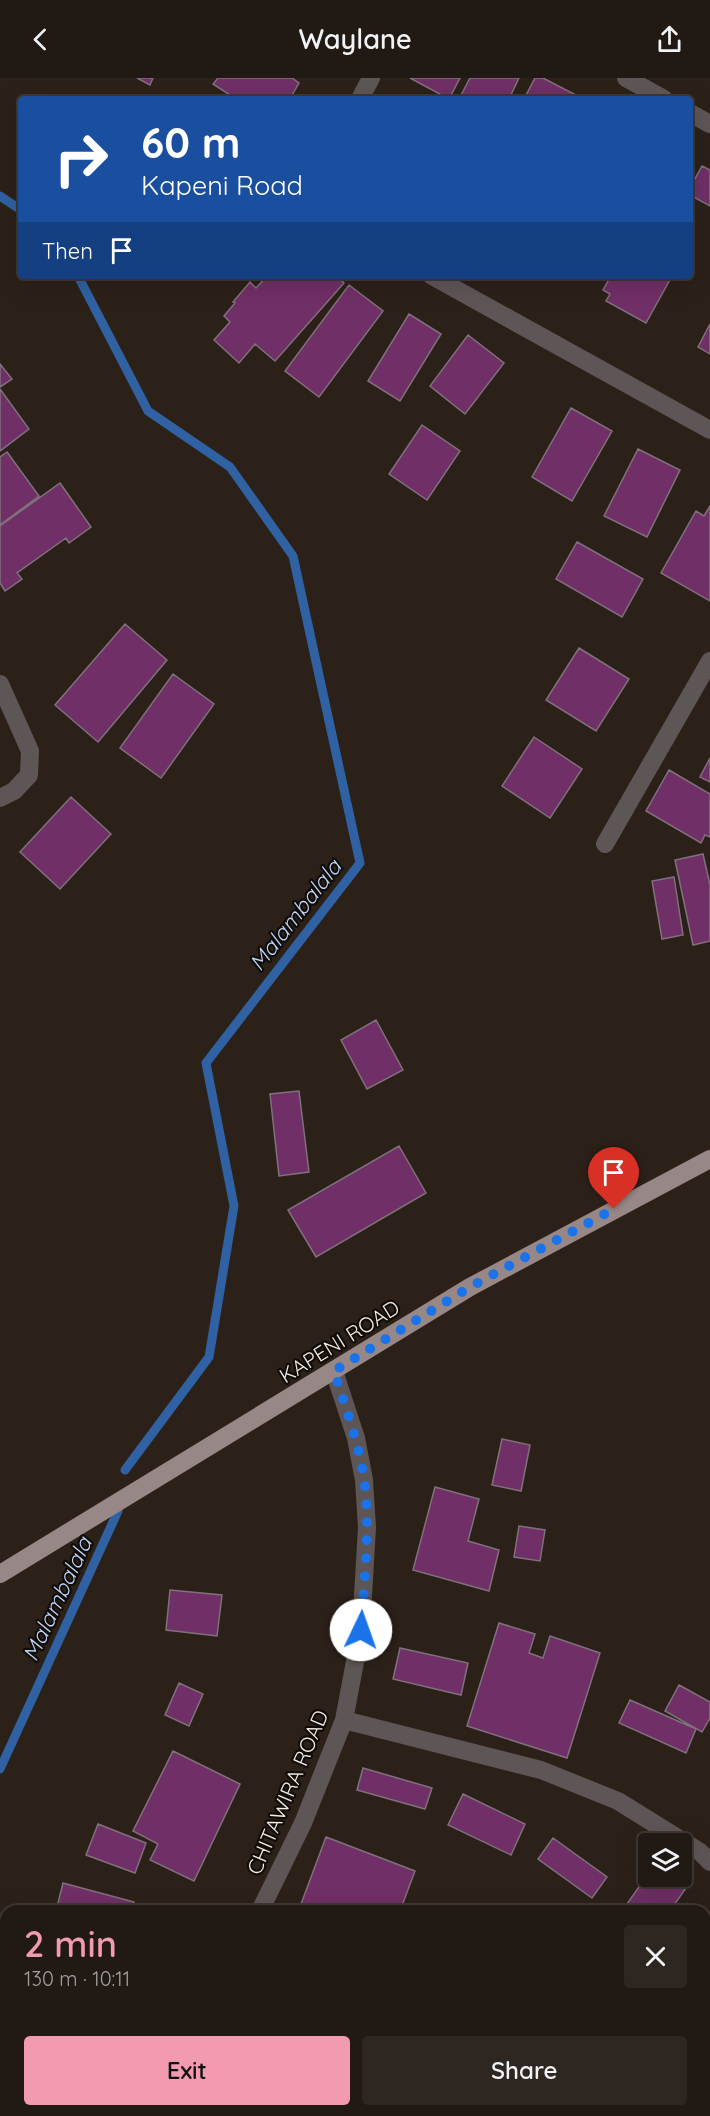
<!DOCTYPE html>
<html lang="en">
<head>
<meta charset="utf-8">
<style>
	:root { --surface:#211913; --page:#2d2621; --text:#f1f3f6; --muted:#a2a0a0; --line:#3e3833; --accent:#f29ab0 }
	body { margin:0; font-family:Quicksand,sans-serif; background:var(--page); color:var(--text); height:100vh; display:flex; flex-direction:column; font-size:22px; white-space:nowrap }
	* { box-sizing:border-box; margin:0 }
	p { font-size:20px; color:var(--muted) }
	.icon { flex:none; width:33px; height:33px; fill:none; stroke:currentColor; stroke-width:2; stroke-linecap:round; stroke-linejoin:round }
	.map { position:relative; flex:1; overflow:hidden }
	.panel { position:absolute; left:0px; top:1827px; width:711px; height:212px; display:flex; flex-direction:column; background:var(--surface); border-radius:18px 18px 0 0; box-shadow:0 6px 24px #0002,0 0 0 2px var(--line) }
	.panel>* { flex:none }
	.top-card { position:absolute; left:18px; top:18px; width:675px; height:183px; border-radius:6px; box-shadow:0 6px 24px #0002,0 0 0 2px var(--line); background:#1a4fa0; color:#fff; overflow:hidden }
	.tools { position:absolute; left:638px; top:1755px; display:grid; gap:12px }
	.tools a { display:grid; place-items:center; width:54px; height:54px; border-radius:6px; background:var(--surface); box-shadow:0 6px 24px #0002,0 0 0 2px var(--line); font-size:30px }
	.pin { position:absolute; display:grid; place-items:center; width:51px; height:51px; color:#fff; margin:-62px -26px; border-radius:50% 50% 50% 0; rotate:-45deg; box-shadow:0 0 6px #0007 }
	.pin .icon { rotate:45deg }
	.me { position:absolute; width:66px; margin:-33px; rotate:3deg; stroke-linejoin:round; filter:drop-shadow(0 0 4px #0008) }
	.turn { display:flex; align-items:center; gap:21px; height:126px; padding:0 24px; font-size:27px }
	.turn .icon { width:78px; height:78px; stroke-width:2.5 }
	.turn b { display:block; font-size:42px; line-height:51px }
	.then { display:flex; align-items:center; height:57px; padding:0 24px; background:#0003; gap:12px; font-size:22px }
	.round { display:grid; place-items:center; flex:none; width:63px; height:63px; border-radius:6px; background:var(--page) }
	.overview { display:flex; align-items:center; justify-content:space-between; height:102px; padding:0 24px }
	h1 { font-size:36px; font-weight:600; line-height:45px; color:var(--accent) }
	.primary-button { display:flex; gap:12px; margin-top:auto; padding:12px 24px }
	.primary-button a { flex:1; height:69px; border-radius:6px; background:var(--accent); color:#111; font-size:24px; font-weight:600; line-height:69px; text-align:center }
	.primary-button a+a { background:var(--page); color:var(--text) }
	header { display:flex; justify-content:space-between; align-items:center; height:78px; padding:0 24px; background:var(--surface); font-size:27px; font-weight:600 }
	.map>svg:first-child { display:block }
</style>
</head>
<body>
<header><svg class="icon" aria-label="back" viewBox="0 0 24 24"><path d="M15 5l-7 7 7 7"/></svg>Waylane<svg class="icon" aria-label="share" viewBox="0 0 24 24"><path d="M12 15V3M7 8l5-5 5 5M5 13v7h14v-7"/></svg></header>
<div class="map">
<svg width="710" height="2038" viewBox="0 0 710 2038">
	<rect width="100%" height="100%" fill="#2c2119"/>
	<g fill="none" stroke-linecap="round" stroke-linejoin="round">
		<path stroke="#3061a2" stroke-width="9" d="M0 118 21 132
			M78 198 148 333 230 389 293 478 360 785 206 985 234 1128 209 1279 125 1392
			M0 1691 118 1433"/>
	</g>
	<path fill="#702f66" stroke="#7f717c" stroke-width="1.5" d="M137 0H153L150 7Z
		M218 0H292L299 5 291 19 293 21H236L213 6Z
		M410 0H460L449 21Z
		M470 0H519L509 21H459Z
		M535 0H543L576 17 574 21H524Z
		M702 88 710 92V128L690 117V110Z
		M267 198H337L344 205 275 283 255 266 239 285 214 262 230 244 224 238 235 225 233 224 250 204 256 210Z
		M611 198 621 201 622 198H672L646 245 606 223 610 216 603 212Z
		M349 207 383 233 319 319 285 293Z
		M409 236 441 256 400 323 368 303Z
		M710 246V276L698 269Z
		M468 257 504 285 465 336 430 308Z
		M0 286 12 301 0 309Z
		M0 311 29 351 0 373Z
		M571 330 612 353 572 423 532 399Z
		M422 347 460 373 427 422 389 396Z
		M638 371 680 392 647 459 604 438Z
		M7 374 39 418 0 447V379Z
		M60 405 91 449 69 465 66 460 17 495 22 501 5 513 0 505V448Z
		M710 428V523L661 495 696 433 704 438Z
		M577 464 643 501 622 539 556 501Z
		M125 546 167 582 98 664 55 627Z
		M579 570 629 601 596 653 546 622Z
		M173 596 214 626 161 700 120 670Z
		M534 659 582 691 550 740 502 708Z
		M710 680V704L700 699Z
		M669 692 710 716V759L705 757 701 765 646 733Z
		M71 719 111 756 60 811 20 774Z
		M703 776 710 807V863L693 867 675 782Z
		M674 799 683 857 662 861 652 803Z
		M376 942 403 992 367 1011 341 962Z
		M299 1013 309 1094 279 1098 270 1016Z
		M399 1068 426 1115 316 1179 288 1132Z
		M502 1361 530 1367 521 1413 492 1407Z
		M435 1409 479 1421 468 1463 499 1472 489 1513 413 1492Z
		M519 1448 545 1452 540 1483 514 1479Z
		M170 1512 222 1517 217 1558 166 1552Z
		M499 1545 535 1556 529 1575 543 1580 550 1558 600 1575 567 1680 467 1648Z
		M400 1570 468 1585 461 1617 393 1601Z
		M179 1605 203 1616 189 1648 165 1637Z
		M679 1607 710 1624V1640L702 1654 665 1633Z
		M630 1622 696 1651 686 1675 619 1645Z
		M173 1673 240 1706 194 1803 150 1782 158 1766 133 1753Z
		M363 1690 432 1710 425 1731 357 1712Z
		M463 1716 525 1746 511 1777 448 1747Z
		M98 1746 146 1765 135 1795 86 1777Z
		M326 1759 415 1793 400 1833H319L301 1826Z
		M553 1760 607 1799 592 1820 538 1781Z
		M648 1796V1798H669L686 1810 670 1833H622Z
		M63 1805 134 1824 132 1833H56Z
		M710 1923V1956L705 1958V1926Z
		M11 2032H79L78 2038H11Z
		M279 2032H328L346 2037 277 2038Z
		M500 2032H574L577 2038H490Z"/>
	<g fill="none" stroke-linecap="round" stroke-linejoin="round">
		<path stroke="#5e5656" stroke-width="18" d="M626 0 664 21
			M360 21 371 0
			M690 35 710 46
			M432 198 710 352
			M0 606 30 673 29 697 14 713 0 720
			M605 766 710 583
			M344 1642 541 1692 618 1723 700 1774 710 1784
			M260 1833 303 1745 344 1642 361 1552 367 1449 364 1402 356 1360 334 1293
			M164 2038 166 2032
			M687 2038 697 2032"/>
		<path stroke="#978787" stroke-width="18" d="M0 1496 470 1209 710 1081"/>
	</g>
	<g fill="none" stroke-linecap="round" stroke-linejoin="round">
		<path stroke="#1a73e8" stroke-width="10" stroke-dasharray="0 18" d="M361 1552C364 1502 371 1450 364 1400 358 1363 345 1328 334 1293L470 1209 614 1131"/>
	</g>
	<g text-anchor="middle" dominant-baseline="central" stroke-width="4.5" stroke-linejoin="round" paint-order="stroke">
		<g font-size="21" fill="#f3ebe6" stroke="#110c08">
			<text transform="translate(339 1263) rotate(-32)">KAPENI ROAD</text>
			<text transform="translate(287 1714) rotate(-67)">CHITAWIRA ROAD</text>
		</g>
		<g font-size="22" font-style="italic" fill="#bcd7fb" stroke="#110c08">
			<text transform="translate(295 837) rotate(-52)">Malambalala</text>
			<text transform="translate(57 1521) rotate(-65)">Malambalala</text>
		</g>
	</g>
</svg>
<div class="tools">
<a><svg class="icon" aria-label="layers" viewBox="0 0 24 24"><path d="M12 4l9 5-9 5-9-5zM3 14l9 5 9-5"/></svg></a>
</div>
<div class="pin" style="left:614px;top:1131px;background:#d93025"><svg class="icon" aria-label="arrive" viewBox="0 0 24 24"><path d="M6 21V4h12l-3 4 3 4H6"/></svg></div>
<svg class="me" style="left:361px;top:1552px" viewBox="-20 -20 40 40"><circle r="19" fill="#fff"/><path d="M0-13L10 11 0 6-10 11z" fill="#1a73e8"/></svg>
<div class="top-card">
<div class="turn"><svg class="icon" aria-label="right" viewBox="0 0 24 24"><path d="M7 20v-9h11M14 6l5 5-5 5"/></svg><div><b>60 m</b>Kapeni Road</div></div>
<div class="then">Then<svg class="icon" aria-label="arrive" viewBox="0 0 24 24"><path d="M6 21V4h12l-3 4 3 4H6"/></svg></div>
</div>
<section class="panel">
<div class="overview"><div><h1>2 min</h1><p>130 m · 10:11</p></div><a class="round"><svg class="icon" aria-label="close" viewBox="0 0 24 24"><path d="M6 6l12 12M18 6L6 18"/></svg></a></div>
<div class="primary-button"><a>Exit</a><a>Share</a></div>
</section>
</div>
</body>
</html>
